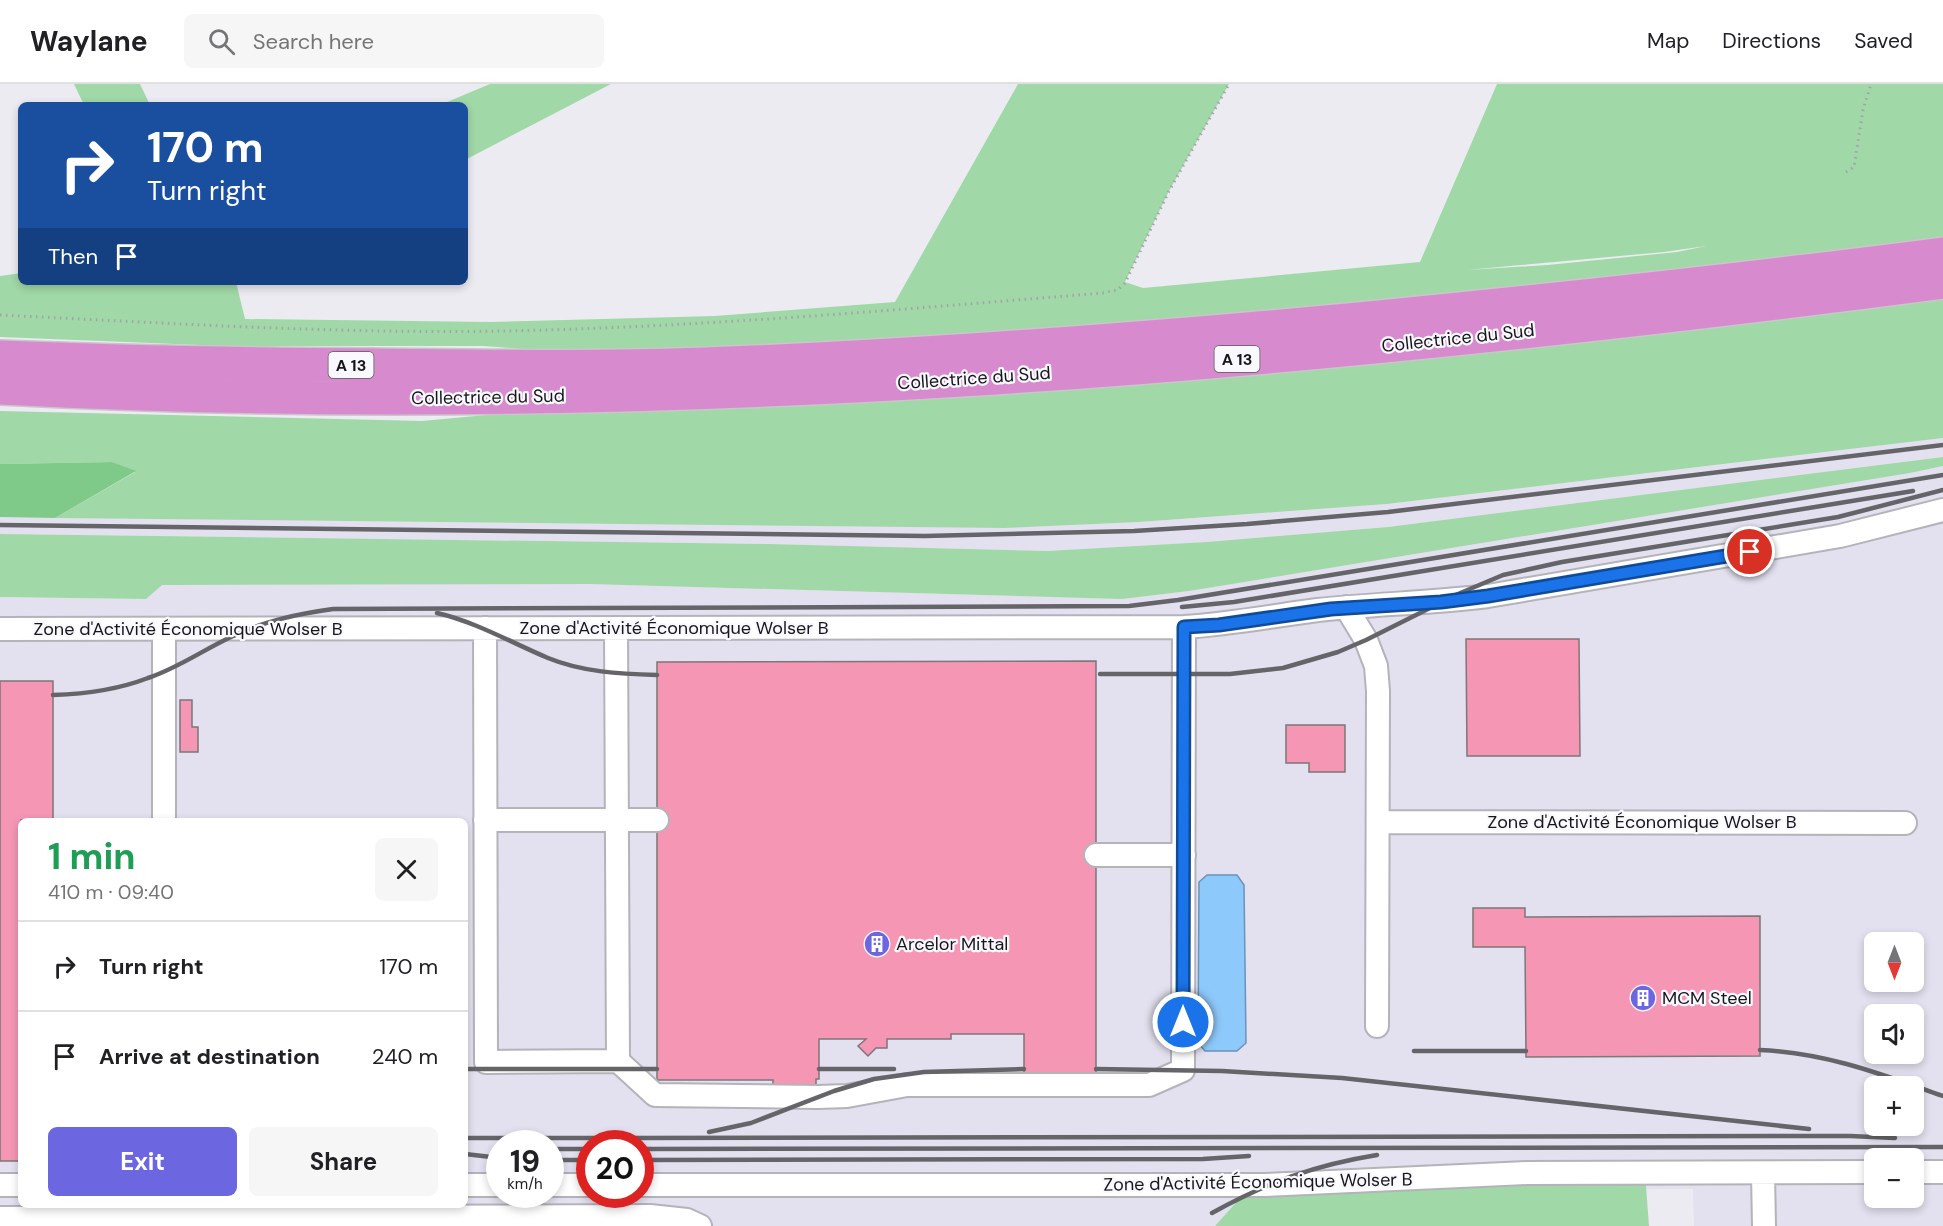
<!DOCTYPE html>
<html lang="en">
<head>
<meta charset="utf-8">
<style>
	:root { --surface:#fff; --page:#f6f6f6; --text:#202124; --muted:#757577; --line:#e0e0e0; --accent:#6c67e1 }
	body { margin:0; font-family:"DM Sans",sans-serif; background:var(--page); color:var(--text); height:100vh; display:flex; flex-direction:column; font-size:22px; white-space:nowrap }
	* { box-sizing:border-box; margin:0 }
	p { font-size:20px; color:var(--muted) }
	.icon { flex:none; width:33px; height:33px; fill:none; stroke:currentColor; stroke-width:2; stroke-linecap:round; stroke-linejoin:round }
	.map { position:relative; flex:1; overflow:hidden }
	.drawer { position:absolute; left:18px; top:734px; width:450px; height:390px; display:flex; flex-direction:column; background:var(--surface); border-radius:9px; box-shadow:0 3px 9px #0003 }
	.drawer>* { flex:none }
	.banner { position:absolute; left:18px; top:18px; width:450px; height:183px; border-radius:9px; box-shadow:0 3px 9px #0003; background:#1a4fa0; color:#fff; overflow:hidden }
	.needle { width:39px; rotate:180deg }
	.tools { position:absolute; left:1864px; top:848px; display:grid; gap:12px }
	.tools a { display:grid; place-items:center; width:60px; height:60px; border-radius:9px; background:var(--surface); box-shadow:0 3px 9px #0003; font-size:30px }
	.speed { position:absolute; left:486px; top:1046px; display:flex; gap:12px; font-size:30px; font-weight:700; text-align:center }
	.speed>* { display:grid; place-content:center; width:78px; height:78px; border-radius:50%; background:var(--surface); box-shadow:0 3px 9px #0003; line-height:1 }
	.speed small { font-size:15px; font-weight:400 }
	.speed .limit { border:9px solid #d22; background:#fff; color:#111 }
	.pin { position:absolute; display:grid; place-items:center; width:51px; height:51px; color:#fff; margin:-26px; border:3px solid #fff; border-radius:50%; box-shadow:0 2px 6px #0007 }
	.me { position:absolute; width:66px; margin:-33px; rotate:0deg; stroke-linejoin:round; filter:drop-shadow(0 0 4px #0008) }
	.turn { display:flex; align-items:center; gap:21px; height:126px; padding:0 30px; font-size:27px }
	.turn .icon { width:78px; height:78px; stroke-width:2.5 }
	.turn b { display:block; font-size:42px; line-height:51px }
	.then { display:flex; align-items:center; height:57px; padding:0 30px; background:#0003; gap:12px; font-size:22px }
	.round { display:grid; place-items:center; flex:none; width:63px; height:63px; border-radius:9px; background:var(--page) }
	.headline { display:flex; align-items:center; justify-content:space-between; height:102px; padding:0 30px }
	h1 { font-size:36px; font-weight:700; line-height:45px; color:#1e9e55 }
	.action { display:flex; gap:12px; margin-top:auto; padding:12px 30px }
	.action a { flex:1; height:69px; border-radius:9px; background:var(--accent); color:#fff; font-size:24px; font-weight:700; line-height:69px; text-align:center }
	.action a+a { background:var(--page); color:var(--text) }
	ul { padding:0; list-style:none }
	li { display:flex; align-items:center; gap:18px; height:90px; padding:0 30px; border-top:2px solid var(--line) }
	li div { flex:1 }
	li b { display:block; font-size:22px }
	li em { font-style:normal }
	header { display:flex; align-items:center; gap:36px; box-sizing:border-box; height:84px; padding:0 30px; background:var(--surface); border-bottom:2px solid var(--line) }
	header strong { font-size:28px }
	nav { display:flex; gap:33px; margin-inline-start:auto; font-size:21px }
	.search { width:420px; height:54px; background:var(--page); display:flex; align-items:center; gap:15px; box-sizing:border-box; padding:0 21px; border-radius:9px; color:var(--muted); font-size:22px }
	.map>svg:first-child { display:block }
</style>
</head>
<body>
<header>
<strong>Waylane</strong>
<div class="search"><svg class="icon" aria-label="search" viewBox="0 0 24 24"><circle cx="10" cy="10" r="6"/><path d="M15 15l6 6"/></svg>Search here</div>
<nav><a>Map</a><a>Directions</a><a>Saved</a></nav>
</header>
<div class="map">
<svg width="1943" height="1142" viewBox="0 0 1943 1142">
	<rect width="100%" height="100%" fill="#ecebf2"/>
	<path fill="#e3e0ef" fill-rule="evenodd" d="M1943 354V373L1388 443 1207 458 1047 467 769 460 0 450V433L1004 444 1138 438 1388 420Z
		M1943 382V1142H1694L1693 1105 1453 1106 1230 1142H0V513L146 515 161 501 589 500 1122 515 1189 507 1910 389ZM21 736H465V1120H21ZM1875 858H1914V897H1875ZM1875 930H1914V969H1875ZM1875 1002H1914V1041H1875ZM500 1059H550V1110H500ZM590 1059H640V1110H590ZM1875 1074H1914V1113H1875Z"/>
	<path fill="#a1d8a7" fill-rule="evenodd" d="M74 0H140L150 21H84Z
		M490 0H611L465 76V21H440Z
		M1018 0H1229L1169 107 1125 198 1143 204 1420 178 1497 0H1943V153L1738 180 1519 204 1237 230 945 252 577 269 483 262H225L0 253V192L21 189V198H236L245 235 491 238 715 232 895 218ZM1706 162 1677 168 1548 181 1467 186 1664 168Z
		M1943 213V354L1387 420 1139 438 1004 444 55 434 135 388 112 378 0 380V327L422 337 517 328 618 327 1079 304 1556 261 1744 239Z
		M1943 373V382L1910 389 1189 507 1122 515 589 500 162 501 146 515 0 513V450L769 460 1047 467 1207 458 1388 443Z
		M1645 1089 1649 1142H1215L1242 1112Z"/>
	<path fill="#80ca89" d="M112 378 136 387 55 434 0 433V380Z"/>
	<path fill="#8ec9fc" stroke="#6a93b8" stroke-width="1.5" d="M1207 791H1237L1244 801 1246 959 1237 967H1205L1198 959 1199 798Z"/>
	<path fill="#f596b4" stroke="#7e7678" stroke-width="1.5" d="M1466 555H1579L1580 672H1467Z
		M1096 577V994H1024V950H951V955H887V964H876L868 972 858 962 866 955H819V995H816V1005H773V996H657V578Z
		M0 597H53V736H21V1077H0Z
		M180 616H192V643H198V668H180Z
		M1286 641H1345V688H1309V679H1286Z
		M1473 824H1525V833L1760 832V972L1526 973 1525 863H1473Z"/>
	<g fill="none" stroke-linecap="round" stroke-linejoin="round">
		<g stroke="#b4b3ba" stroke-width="26">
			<path id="minor" d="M1346 523 1366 556 1376 582 1378 607 1377 942
				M485 544 486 978 618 977 616 544
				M0 545 1184 543C1229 540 1273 532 1318 526 1374 520 1431 519 1488 512L1840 452 1943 426
				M164 736V545
				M485 736H657
				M1378 738 1905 739
				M1096 771H1184
				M618 977 655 1011 818 1013 847 1012 907 1001H1149L1183 986 1184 543
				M1914 1088H1943
				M1763 1089 1764 1142
				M0 1101H21
				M465 1101H500
				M550 1101H590
				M640 1101H1265L1527 1089 1875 1088
				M0 1134 650 1132 687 1136 700 1142"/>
		</g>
		<g stroke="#c7c7c8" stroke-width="36">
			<path id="highway" d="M0 273C124 278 248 280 372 281 483 282 594 284 705 280 923 272 1142 255 1359 235 1554 216 1749 195 1943 170
				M0 304C649 338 1300 282 1943 198"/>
		</g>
		<path stroke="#a4a3a9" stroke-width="3" stroke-dasharray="1.5 4.5" stroke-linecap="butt" d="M1846 88 1854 83 1863 26 1871 0
			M0 231C168 239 336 250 505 247 705 243 904 225 1103 209L1117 206 1125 199 1169 107 1229 0"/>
		<use href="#minor" stroke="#fff" stroke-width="22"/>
		<use href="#highway" stroke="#d78bce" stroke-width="33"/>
		<path stroke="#656468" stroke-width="4.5" d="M0 441 925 452 1134 447 1247 440 1388 428 1943 361
			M1182 523 1234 518 1913 407
			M437 529C476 538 510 558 548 574 582 588 620 590 657 591
			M1100 590H1230L1283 584 1338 568 1366 556 1458 510 1503 491 1562 478 1838 433 1943 406
			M53 611C86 610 117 606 148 594 178 584 203 566 231 553 264 537 297 530 333 525L1129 522 1178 516 1943 391
			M1760 966C1827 969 1881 990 1943 1012
			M1414 967H1526
			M465 985H657
			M819 985H894
			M1096 985 1222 987 1342 994 1809 1045
			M709 1048 751 1039 834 1007 874 995 924 988 1024 985
			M465 1054H643
			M636 1054 1850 1052 1895 1054
			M550 1065H590
			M640 1065 1943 1063
			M465 1070 500 1074
			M550 1076H590
			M640 1076 1203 1075 1249 1072
			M1212 1129C1268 1098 1315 1081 1377 1071"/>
	</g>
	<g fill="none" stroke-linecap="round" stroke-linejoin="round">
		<g stroke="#114b97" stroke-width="15">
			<path id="route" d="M1183 938 1184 543 1219 541 1331 525 1441 518 1488 512 1750 468"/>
		</g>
		<use href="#route" stroke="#1a73e8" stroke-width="10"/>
	</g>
	<defs>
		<g id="building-disc" transform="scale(1.35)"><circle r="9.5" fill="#6c67e1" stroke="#f9f8fe"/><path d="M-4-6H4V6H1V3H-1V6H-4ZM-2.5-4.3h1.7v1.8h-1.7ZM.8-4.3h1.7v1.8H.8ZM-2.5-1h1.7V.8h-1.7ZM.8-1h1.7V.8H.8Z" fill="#fff"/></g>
	</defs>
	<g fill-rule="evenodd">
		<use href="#building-disc" x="877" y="860"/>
		<use href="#building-disc" x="1643" y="914"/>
	</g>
	<g text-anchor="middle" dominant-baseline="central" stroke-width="4.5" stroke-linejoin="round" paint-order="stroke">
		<g fill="#f9f8fe" stroke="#5b5a5e" stroke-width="1.5">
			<rect x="1214.5" y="262" width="45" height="26" rx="4.5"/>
			<rect x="328.5" y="268" width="45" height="26" rx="4.5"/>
		</g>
		<g font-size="16" font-weight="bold" fill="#171619">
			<text x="1237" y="275">A 13</text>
			<text x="351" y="281">A 13</text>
		</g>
		<g font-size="18" fill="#171619" stroke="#f9f8fe">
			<text transform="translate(1458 254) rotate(-6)">Collectrice du Sud</text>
			<text transform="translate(974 294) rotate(-4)">Collectrice du Sud</text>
			<text transform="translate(488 313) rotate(-1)">Collectrice du Sud</text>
			<text x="674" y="544">Zone d'Activité Économique Wolser B</text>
			<text x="188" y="545">Zone d'Activité Économique Wolser B</text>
			<text x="1642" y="738">Zone d'Activité Économique Wolser B</text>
			<text transform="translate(1258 1098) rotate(-1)">Zone d'Activité Économique Wolser B</text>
		</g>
		<g font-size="18" fill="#171619" stroke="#f9f8fe" text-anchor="start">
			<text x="896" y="860">Arcelor Mittal</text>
			<text x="1662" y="914">MCM Steel</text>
		</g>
	</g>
</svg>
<div class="tools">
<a><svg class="needle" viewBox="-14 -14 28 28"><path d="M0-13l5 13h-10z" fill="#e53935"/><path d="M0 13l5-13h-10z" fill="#757577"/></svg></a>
<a><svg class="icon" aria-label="sound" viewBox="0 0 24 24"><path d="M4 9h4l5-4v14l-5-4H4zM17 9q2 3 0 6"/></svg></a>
<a>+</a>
<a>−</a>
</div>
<div class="speed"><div>19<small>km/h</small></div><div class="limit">20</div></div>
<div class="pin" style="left:1750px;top:468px;background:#d93025"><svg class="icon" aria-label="arrive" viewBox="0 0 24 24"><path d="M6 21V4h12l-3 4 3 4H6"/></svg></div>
<svg class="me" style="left:1183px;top:938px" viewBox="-20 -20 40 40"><circle r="17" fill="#1a73e8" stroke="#fff" stroke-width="3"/><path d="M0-11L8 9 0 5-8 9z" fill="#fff"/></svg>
<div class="banner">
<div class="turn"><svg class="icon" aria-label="right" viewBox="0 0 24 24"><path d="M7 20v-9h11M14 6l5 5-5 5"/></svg><div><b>170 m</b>Turn right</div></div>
<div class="then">Then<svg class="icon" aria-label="arrive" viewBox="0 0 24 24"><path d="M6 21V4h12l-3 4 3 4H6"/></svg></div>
</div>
<section class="drawer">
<div class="headline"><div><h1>1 min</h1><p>410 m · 09:40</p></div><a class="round"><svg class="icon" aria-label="close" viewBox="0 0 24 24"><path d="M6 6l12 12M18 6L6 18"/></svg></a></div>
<ul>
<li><svg class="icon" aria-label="right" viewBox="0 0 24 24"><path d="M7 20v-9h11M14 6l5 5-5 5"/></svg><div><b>Turn right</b></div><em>170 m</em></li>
<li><svg class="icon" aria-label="arrive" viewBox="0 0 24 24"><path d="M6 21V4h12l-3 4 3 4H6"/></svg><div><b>Arrive at destination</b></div><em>240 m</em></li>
</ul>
<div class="action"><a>Exit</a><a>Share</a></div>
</section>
</div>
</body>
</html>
